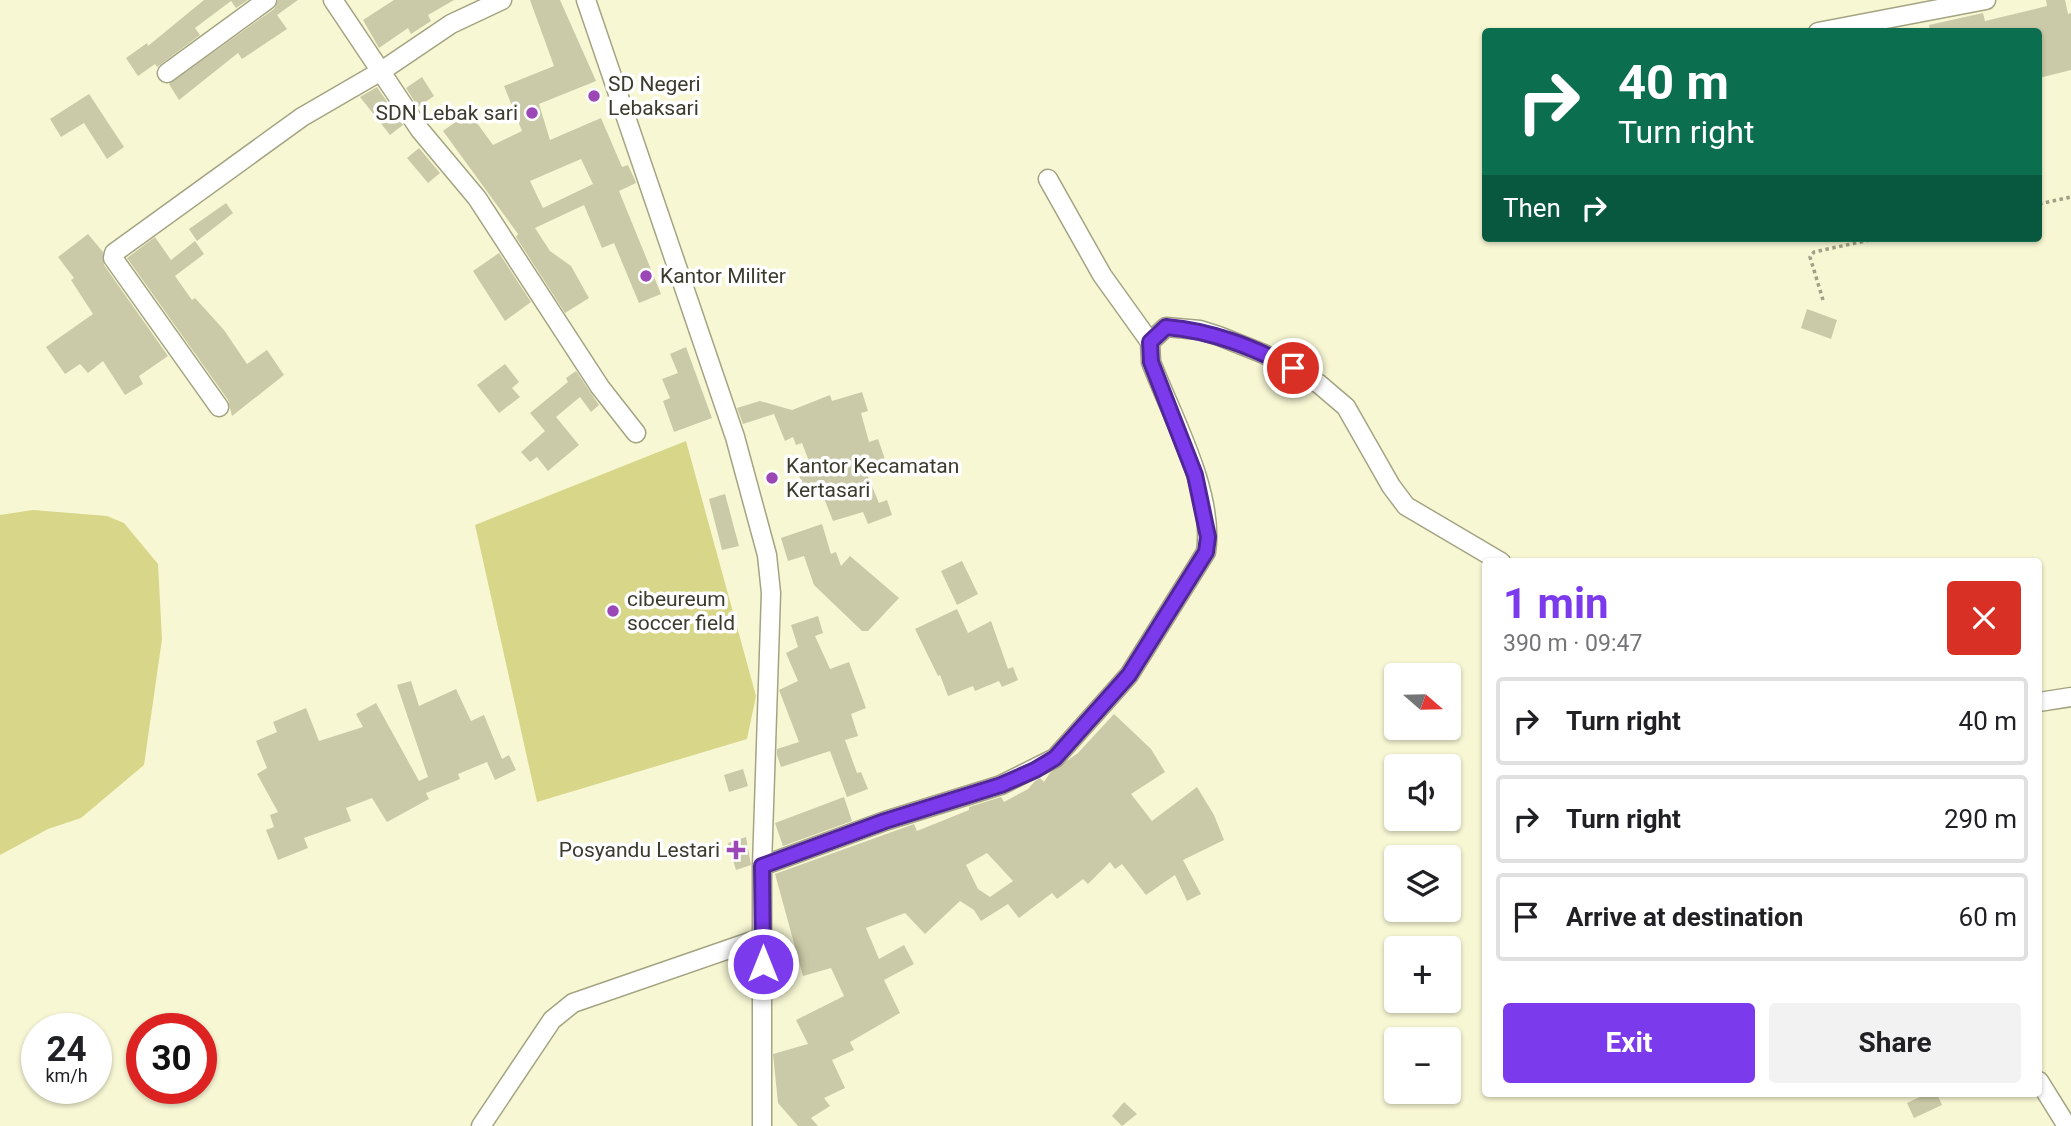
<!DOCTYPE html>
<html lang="en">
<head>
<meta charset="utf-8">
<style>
	:root { --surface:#fff; --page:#f2f2f2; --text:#202124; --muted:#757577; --line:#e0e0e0; --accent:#7c3aed }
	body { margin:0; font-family:Roboto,sans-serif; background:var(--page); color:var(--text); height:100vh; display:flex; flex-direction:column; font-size:26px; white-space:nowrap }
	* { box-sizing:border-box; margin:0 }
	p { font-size:23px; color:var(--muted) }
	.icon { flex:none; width:38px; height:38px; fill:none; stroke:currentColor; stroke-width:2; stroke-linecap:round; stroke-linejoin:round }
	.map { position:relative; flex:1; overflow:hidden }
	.drawer { position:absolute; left:1482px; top:558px; width:560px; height:539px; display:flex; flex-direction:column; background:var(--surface); border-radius:7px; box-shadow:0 2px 5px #0004 }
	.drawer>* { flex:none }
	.guide { position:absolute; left:1482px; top:28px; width:560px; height:214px; border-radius:7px; box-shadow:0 2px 5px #0004; background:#0b6e4f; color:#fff; overflow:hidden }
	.needle { width:46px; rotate:110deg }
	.buttons { position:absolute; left:1384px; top:663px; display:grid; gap:14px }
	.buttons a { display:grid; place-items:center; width:77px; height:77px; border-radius:7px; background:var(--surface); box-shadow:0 2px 5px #0004; font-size:35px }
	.speed { position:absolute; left:21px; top:1013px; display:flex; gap:14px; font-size:35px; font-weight:700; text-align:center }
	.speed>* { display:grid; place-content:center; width:91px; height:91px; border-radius:50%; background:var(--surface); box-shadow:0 2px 5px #0004; line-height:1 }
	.speed small { font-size:18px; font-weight:400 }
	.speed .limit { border:10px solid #d22; background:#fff; color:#111 }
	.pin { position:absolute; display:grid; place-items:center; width:60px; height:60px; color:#fff; margin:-30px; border:4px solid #fff; border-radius:50%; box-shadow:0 2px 7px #0007 }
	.me { position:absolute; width:77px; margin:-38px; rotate:0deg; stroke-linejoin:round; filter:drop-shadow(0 0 5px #0008) }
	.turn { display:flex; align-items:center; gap:24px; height:147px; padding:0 21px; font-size:32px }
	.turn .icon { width:91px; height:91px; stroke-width:2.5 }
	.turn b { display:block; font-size:49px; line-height:60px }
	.then { display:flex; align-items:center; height:66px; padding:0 21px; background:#0003; gap:14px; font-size:26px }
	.round { display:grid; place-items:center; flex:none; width:74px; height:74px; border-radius:7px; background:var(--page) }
	.head { display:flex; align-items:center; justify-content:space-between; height:119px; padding:0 21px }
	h1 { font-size:42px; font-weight:700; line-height:52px; color:var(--accent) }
	.button { display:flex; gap:14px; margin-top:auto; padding:14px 21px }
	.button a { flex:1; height:80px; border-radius:7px; background:var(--accent); color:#fff; font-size:28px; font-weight:700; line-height:80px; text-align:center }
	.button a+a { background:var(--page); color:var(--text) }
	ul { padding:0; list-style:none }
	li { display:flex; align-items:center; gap:21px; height:88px; margin:0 14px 10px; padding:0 7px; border:4px solid var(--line); border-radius:7px }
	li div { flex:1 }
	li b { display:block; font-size:26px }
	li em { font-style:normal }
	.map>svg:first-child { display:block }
</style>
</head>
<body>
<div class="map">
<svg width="2071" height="1126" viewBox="0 0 2071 1126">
	<rect width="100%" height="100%" fill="#f7f7d4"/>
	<path fill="#d8d688" d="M686 441 756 696 747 739 537 802 475 525Z
		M33 510 107 516 124 523 158 564 162 639 144 765 81 818 48 829 0 855V515Z"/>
	<path fill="#cacaa8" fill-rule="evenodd" d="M204 0H248L236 8 231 1 195 28 200 35 157 67 155 64 138 76 126 58 147 43 148 46Z
		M278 0H298L277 15 287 29 242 59 238 53 179 100 169 84 274 9Z
		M394 0H454L428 15 431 21 411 34 408 28 379 48 363 20Z
		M530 0H560L596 81 539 104 550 140 601 118 622 167 628 165 635 180 636 183 619 191 661 294 639 303 614 243 602 248 584 205 535 228 550 251 571 266 589 298 565 313 516 237 518 234 443 131 469 112 493 145 522 131 504 86 554 66ZM581 159 593 184 543 208 530 181Z
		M2046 0H2065L2068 14 2071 13V70L2039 78V32H1930L1929 25 1983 13 1985 21 2047 6Z
		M422 77 434 96 418 107 406 88Z
		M377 87 403 125 390 135 360 97Z
		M89 94 124 147 107 159 84 123 61 137 50 119Z
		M419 148 440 173 428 183 407 158Z
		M226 203 233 213 197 241 189 229Z
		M88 234 103 252 104 265 168 356 139 376 143 384 125 395 103 361 88 373 80 364 65 374 46 347 93 314 71 280 74 278 58 257Z
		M155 237 171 260 195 241 204 254 175 276 192 300 195 298 224 330 247 364 267 350 284 375 232 416 228 400 127 258Z
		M499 253 531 302 505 321 473 271Z
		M1807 309 1837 320 1831 339 1801 328Z
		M686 347 712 418 674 432 663 401 670 398 662 379 678 373 670 354Z
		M505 364 519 382 512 388 520 397 499 413 477 385Z
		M576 371 599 405 591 412 580 397 556 417 579 445 548 471 537 457 530 462 521 452 545 431 530 413 568 382 566 378Z
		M862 392 868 411 861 413 869 442 878 439 887 465 866 472 879 503 887 500 892 515 868 524 863 512 833 521 820 488 806 493 798 474 812 469 802 443 796 445 793 437 785 441 774 414 743 424 737 408 760 401 792 410 830 395 832 401Z
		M725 494 739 546 722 550 709 499Z
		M822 524 831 554 836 552 841 566 850 556 899 598 868 631H862L814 585 804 556 788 561 781 538Z
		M962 561 978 594 957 605 941 571Z
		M957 609 968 633 991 621 1008 669 1013 667 1018 680 1002 687 999 681 975 691 973 686 948 696 940 675 938 676 915 629Z
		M818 616 823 633 815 636 830 669 849 662 866 708 851 714 858 736 845 740 857 773 861 772 868 789 847 797 830 751 781 767 777 755V749L799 742 779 690 798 681 786 653 798 647 791 625Z
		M411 681 419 706 456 689 471 721 484 715 502 759 509 755 516 770 495 780 487 762 458 774 460 779 426 793 429 799 387 822 372 798 346 808 351 821 304 838 308 848 278 860 266 830 274 827 270 815 278 812 257 774 267 768 256 741 277 732 273 722 306 708 319 741 363 727 356 714 376 703 419 781 428 777 397 685Z
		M1114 714 1151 749 1165 772 1131 794 1152 821 1197 787 1214 815 1224 840 1183 860 1201 894 1187 901 1175 875 1146 895 1122 864 1115 869 1110 862 1088 884 1083 879 1057 899 1052 893 1019 918 1008 904 981 921 974 910 960 901 925 934 905 913 866 928 879 959 904 945 914 964 884 980 900 1013 850 1042 854 1050 832 1060 845 1088 824 1098 830 1106 811 1118 818 1126H798L778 1103 773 1054 808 1044 796 1020 844 996 831 968 803 976 775 874 914 824 917 831 969 810V807L1001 797 1004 802 1028 789 1035 781 1040 778 1044 782 1050 773 1078 753ZM987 853 1013 881 990 897 978 889 966 865Z
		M743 769 748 786 729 792 724 775Z
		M844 797 852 821 783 846 775 823Z
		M746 837 751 865 736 870 728 843Z
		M1926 1094H1937L1942 1105 1914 1118 1907 1103Z
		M1124 1102 1137 1114 1122 1126 1112 1116Z"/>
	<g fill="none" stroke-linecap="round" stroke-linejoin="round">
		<g stroke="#a4a483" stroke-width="21">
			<path id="street" d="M333 0 420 130 477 198 600 387 636 433
				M586 0 735 437 767 555 771 593 762 866V1126
				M1818 32 1986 0
				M167 73 267 0
				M1048 179 1102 275 1150 342
				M219 407 113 258 114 253 302 117 383 70 451 24 502 0
				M2039 702 2071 697
				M762 866 885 821 1001 785 1055 758 1129 675 1206 552C1215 493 1172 417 1151 362L1150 342 1166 327 1200 330 1219 336 1264 354 1319 384 1346 407 1391 486 1406 506 1501 562
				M2039 1081 2067 1126
				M481 1126 552 1020 573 1003 764 937"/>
		</g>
		<path stroke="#a0a087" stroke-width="3.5" stroke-dasharray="3.5 3.5" stroke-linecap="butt" d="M2039 204 2071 197
			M1823 300 1810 257 1814 252 1879 238"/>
		<use href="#street" stroke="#fff" stroke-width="18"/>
	</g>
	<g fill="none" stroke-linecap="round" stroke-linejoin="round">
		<g stroke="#51269a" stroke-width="18">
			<path id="route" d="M763 964 762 866 885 821 1001 785 1035 770 1055 758 1129 675 1206 552 1208 537 1195 475 1151 362 1150 342 1166 327C1213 331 1252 347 1293 368"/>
		</g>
		<use href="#route" stroke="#7c3aed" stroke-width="12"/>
	</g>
	<g fill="#9b48b6" stroke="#fff" stroke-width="2.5">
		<circle cx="594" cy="96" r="7"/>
		<circle cx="532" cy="113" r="7"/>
		<circle cx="646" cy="276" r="7"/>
		<circle cx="772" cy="478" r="7"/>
		<circle cx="613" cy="611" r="7"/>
		<path d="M732.5 839.5h7v7h7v7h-7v7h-7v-7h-7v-7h7z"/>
	</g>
	<g text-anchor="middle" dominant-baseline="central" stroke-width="7" stroke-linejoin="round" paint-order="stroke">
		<g font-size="21" fill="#3c3b2d" stroke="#fff" text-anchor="start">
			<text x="608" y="84">SD Negeri<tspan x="608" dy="24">Lebaksari</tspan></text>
			<text x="518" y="113" text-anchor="end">SDN Lebak sari</text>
			<text x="660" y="276">Kantor Militer</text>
			<text x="786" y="466">Kantor Kecamatan<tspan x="786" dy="24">Kertasari</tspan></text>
			<text x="627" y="599">cibeureum<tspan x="627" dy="24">soccer field</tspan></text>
			<text x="720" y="850" text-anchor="end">Posyandu Lestari</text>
		</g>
	</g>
</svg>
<div class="buttons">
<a><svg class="needle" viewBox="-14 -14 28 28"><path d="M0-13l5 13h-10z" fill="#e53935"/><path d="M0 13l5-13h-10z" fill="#757577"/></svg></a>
<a><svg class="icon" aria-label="sound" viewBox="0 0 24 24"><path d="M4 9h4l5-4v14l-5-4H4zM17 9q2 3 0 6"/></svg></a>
<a><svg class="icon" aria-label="layers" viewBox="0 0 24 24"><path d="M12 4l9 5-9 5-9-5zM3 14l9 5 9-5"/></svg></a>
<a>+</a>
<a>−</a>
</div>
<div class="speed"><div>24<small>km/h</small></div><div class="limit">30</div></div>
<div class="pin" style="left:1293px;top:368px;background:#d93025"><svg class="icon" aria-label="arrive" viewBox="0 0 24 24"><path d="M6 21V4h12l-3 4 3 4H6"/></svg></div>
<svg class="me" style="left:763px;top:964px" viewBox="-20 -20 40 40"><circle r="17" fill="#7c3aed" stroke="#fff" stroke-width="3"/><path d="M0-11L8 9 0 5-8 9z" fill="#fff"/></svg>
<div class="guide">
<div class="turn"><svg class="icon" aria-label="right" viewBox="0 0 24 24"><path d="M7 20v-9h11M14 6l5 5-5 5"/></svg><div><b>40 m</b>Turn right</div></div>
<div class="then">Then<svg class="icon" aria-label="right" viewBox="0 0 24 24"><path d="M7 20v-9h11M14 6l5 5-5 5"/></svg></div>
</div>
<section class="drawer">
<div class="head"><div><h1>1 min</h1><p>390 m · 09:47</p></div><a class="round" style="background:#d93025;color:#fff"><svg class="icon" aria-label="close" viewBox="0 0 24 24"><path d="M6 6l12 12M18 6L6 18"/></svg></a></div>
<ul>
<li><svg class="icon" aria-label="right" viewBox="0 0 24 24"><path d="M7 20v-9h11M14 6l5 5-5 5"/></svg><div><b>Turn right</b></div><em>40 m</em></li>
<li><svg class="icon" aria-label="right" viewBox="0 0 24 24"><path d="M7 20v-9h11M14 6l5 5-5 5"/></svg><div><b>Turn right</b></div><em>290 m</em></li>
<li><svg class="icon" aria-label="arrive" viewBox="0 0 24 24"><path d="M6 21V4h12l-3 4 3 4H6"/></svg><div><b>Arrive at destination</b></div><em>60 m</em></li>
</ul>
<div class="button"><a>Exit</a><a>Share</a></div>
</section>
</div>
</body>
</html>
